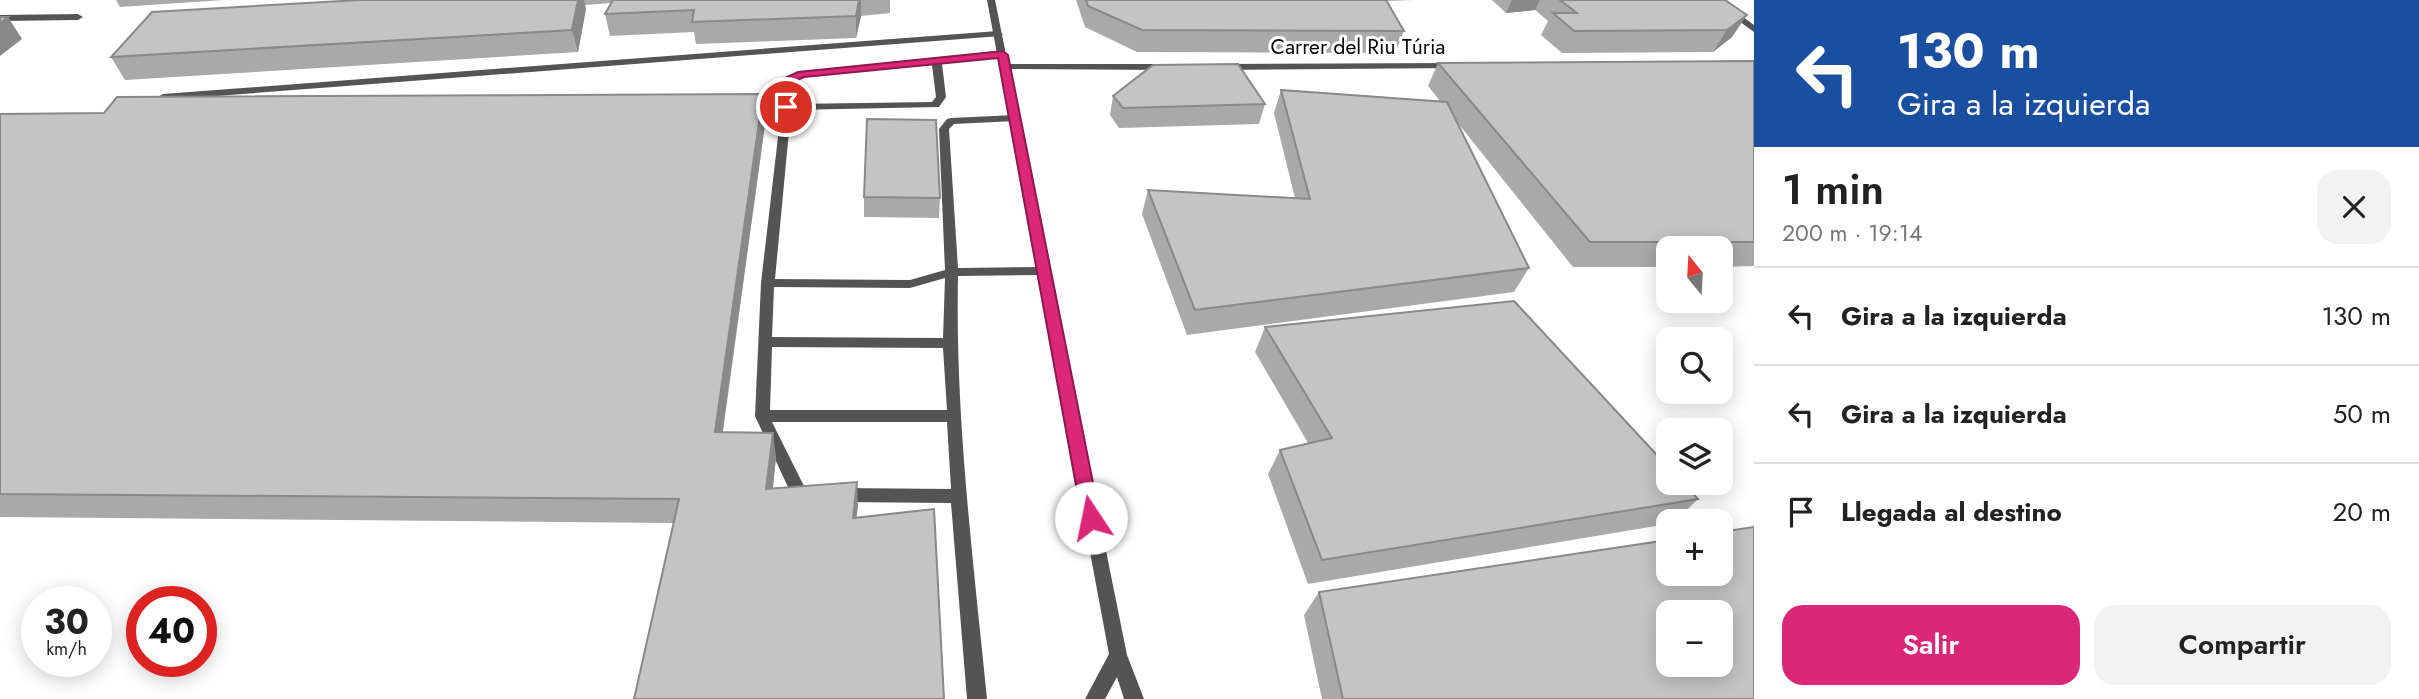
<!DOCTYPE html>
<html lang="es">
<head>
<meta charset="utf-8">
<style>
	:root { --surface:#fff; --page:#f2f2f2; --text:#222; --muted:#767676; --line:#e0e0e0; --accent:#db2777 }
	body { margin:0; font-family:Jost,sans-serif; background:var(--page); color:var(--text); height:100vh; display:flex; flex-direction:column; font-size:26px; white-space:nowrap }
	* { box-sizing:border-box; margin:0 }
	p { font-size:23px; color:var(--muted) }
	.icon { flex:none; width:38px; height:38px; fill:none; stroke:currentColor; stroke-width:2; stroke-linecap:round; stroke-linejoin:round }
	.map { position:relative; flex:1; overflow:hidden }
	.side { display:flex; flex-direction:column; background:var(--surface); width:665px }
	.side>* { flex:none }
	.hud { background:#1a4fa0; color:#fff; overflow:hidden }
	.needle { width:46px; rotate:342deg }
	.buttons { position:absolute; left:1656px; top:236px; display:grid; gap:14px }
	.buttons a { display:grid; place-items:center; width:77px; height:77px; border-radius:14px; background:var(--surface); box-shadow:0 4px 18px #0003; font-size:35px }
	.speed { position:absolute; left:21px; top:586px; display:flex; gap:14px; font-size:35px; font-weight:700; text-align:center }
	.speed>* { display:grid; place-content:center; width:91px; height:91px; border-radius:50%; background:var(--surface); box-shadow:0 4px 18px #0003; line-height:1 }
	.speed small { font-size:18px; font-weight:400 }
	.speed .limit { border:10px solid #d22; background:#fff; color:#111 }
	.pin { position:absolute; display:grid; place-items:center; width:60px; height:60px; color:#fff; margin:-30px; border:4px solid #fff; border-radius:50%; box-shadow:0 2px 7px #0007 }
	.me { position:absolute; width:77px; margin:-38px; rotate:349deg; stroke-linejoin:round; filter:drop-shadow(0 0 5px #0008) }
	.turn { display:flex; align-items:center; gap:24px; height:147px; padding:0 28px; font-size:32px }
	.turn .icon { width:91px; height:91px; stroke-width:2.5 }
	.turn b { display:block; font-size:49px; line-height:60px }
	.round { display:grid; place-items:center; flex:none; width:74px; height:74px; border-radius:21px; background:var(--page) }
	.overview { display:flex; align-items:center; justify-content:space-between; height:119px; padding:0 28px }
	h1 { font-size:42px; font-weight:600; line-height:52px }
	.cta { display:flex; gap:14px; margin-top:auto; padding:14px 28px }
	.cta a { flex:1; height:80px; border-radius:21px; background:var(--accent); color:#fff; font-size:28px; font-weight:600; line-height:80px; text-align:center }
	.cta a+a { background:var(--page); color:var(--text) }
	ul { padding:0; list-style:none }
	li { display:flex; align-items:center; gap:21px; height:98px; padding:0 28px; border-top:2px solid var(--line) }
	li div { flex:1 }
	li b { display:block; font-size:26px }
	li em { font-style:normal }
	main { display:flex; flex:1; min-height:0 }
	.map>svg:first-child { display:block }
</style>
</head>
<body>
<main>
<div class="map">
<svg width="1754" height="699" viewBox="0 0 1754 699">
	<rect width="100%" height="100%" fill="#fff"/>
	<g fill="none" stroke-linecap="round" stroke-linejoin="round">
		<path fill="#545454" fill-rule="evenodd" d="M0 15 78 14 83 17 78 20 0 21Z
			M998 31 1003 34 1001 36 163 100 158 97 163 94Z
			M1003 52 1008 55 1006 57 942 64 946 97 939 107 791 110 775 279 910 280 945 270 939 129 947 119 951 118 1015 115 1020 118 1015 121 954 124 949 129 958 268 1044 267 1050 271 1044 275 958 276C955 417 973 558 987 699H967L951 503 839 502 833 500 831 495 833 490 839 488 951 489 947 422H772L805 488 814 490 816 495 814 500 808 502 794 500 755 416 761 283 785 77 802 71ZM932 65 936 97 932 102 792 104 794 81 804 77ZM945 278 943 338 772 337 774 287 910 288ZM772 347 943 348 947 410H770Z"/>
		<path fill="#545454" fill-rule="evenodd" d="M1710 0H1720L1754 25V32Z
			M1455 63 1460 66 1458 68 1223 70 1218 67 1223 64Z
			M1005 64H1168L1173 67 1168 70 1002 69 1000 67Z"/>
		<path fill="#545454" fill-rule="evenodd" d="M987 0H995L1127 655 1144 699H1124L1117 677 1105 699H1085L1109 654Z"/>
	</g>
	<path fill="#a9a9a9" d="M116 0H224L120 7Z
		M359 0H890V13L861 16 856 38 696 44 694 32 610 36 605 14 611 3 585 5 586 9 578 52 125 80 111 57Z
		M1076 0H1414L1387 1 1404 31 1395 53 1137 52 1085 27Z
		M1492 0H1725L1732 37 1713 52 1562 53 1541 35 1548 21 1535 10 1506 13Z
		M1754 61V266L1720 267V248H1668V267H1573L1457 122 1529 268 1514 292 1187 335 1142 214 1148 190 1295 198 1274 113 1281 90 1440 101 1428 86 1438 63Z
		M763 94 766 117 723 432 776 457 773 488 858 506 856 518 944 699 673 523 0 517V114L104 113Z
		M1113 96 1265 104 1259 124 1119 128 1110 115Z
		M864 197 940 198 939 218 864 217Z
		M1265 327 1698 499 1674 522H1668V524L1308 584 1268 474 1280 450 1308 443 1255 352Z
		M1319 592 1754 699H1322L1304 615Z"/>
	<path fill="#898989" d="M578 0H584L586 9 578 52 572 30Z
		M859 0H861V16L856 38V16Z
		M1512 0H1540L1535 10 1506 13Z
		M1747 15 1732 37 1713 52 1727 30Z
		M8 17 22 39 0 56V23Z
		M763 94 766 117 719 456 715 432Z
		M773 433 776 457 770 513 766 489Z
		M857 482 858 506 853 542V518Z"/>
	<path fill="#c4c4c4" stroke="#898989" stroke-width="2" fill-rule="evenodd" d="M359 0H578L572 30 111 57 152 12Z
		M613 0H859L856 16 692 22 694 10 605 14Z
		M1086 0H1386L1404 31 1142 30 1088 6Z
		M1560 0H1725L1747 15 1727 30 1574 31 1553 13H1577Z
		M0 17H8L0 23Z
		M1754 61V242H1590L1438 63Z
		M1238 64 1265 104 1123 108 1113 96 1153 65Z
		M1281 90 1447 102 1529 268 1195 310 1148 190 1310 199Z
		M763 94 715 432 773 433 766 489 857 482 853 518 934 509 944 699H634L679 499 0 494V114L104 113 117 97Z
		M867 119 936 120 940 198 864 197Z
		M1514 301 1668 467V483H1683L1698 499 1322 560 1280 450 1332 438 1265 327Z
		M1754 527V699H1343L1319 592 1668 540V574H1720V532ZM1668 612H1720V665H1668Z"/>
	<path fill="#db2777" stroke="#8e194d" stroke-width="2" d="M1003 51 1008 55 1100 518 1098 523 1091 525 1085 523 1082 518 998 58 804 77 795 81 791 109 781 107 783 79 798 72Z"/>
	<g text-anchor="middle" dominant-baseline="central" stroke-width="6" stroke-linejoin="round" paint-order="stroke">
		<g font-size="21" fill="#000" stroke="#fff">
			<text x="1358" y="47">Carrer del Riu Túria</text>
		</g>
	</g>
</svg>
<div class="buttons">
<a><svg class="needle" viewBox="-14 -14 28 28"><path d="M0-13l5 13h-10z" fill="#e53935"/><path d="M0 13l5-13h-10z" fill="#767676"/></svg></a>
<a><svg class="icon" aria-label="search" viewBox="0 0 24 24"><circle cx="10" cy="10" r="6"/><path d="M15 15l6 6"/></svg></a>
<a><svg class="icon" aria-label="layers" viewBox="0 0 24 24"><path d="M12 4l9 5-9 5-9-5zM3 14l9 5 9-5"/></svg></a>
<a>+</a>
<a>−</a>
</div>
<div class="speed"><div>30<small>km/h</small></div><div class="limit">40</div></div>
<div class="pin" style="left:786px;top:107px;background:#d93025"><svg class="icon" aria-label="arrive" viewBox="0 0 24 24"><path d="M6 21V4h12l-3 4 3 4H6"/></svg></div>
<svg class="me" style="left:1091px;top:518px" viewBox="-20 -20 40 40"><circle r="19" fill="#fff"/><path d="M0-13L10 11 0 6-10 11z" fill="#db2777"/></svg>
</div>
<section class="side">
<div class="hud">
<div class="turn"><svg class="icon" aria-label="left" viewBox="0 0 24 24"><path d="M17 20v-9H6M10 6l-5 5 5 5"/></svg><div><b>130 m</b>Gira a la izquierda</div></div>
</div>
<div class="overview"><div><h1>1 min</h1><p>200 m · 19:14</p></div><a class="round"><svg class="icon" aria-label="close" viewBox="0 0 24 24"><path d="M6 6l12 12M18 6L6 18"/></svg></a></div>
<ul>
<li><svg class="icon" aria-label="left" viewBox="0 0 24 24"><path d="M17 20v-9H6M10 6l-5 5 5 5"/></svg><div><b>Gira a la izquierda</b></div><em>130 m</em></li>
<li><svg class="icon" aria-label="left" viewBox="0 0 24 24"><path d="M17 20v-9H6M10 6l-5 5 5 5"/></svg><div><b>Gira a la izquierda</b></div><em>50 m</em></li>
<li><svg class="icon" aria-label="arrive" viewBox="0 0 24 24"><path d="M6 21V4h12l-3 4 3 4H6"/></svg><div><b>Llegada al destino</b></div><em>20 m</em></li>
</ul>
<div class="cta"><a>Salir</a><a>Compartir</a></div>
</section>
</main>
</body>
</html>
